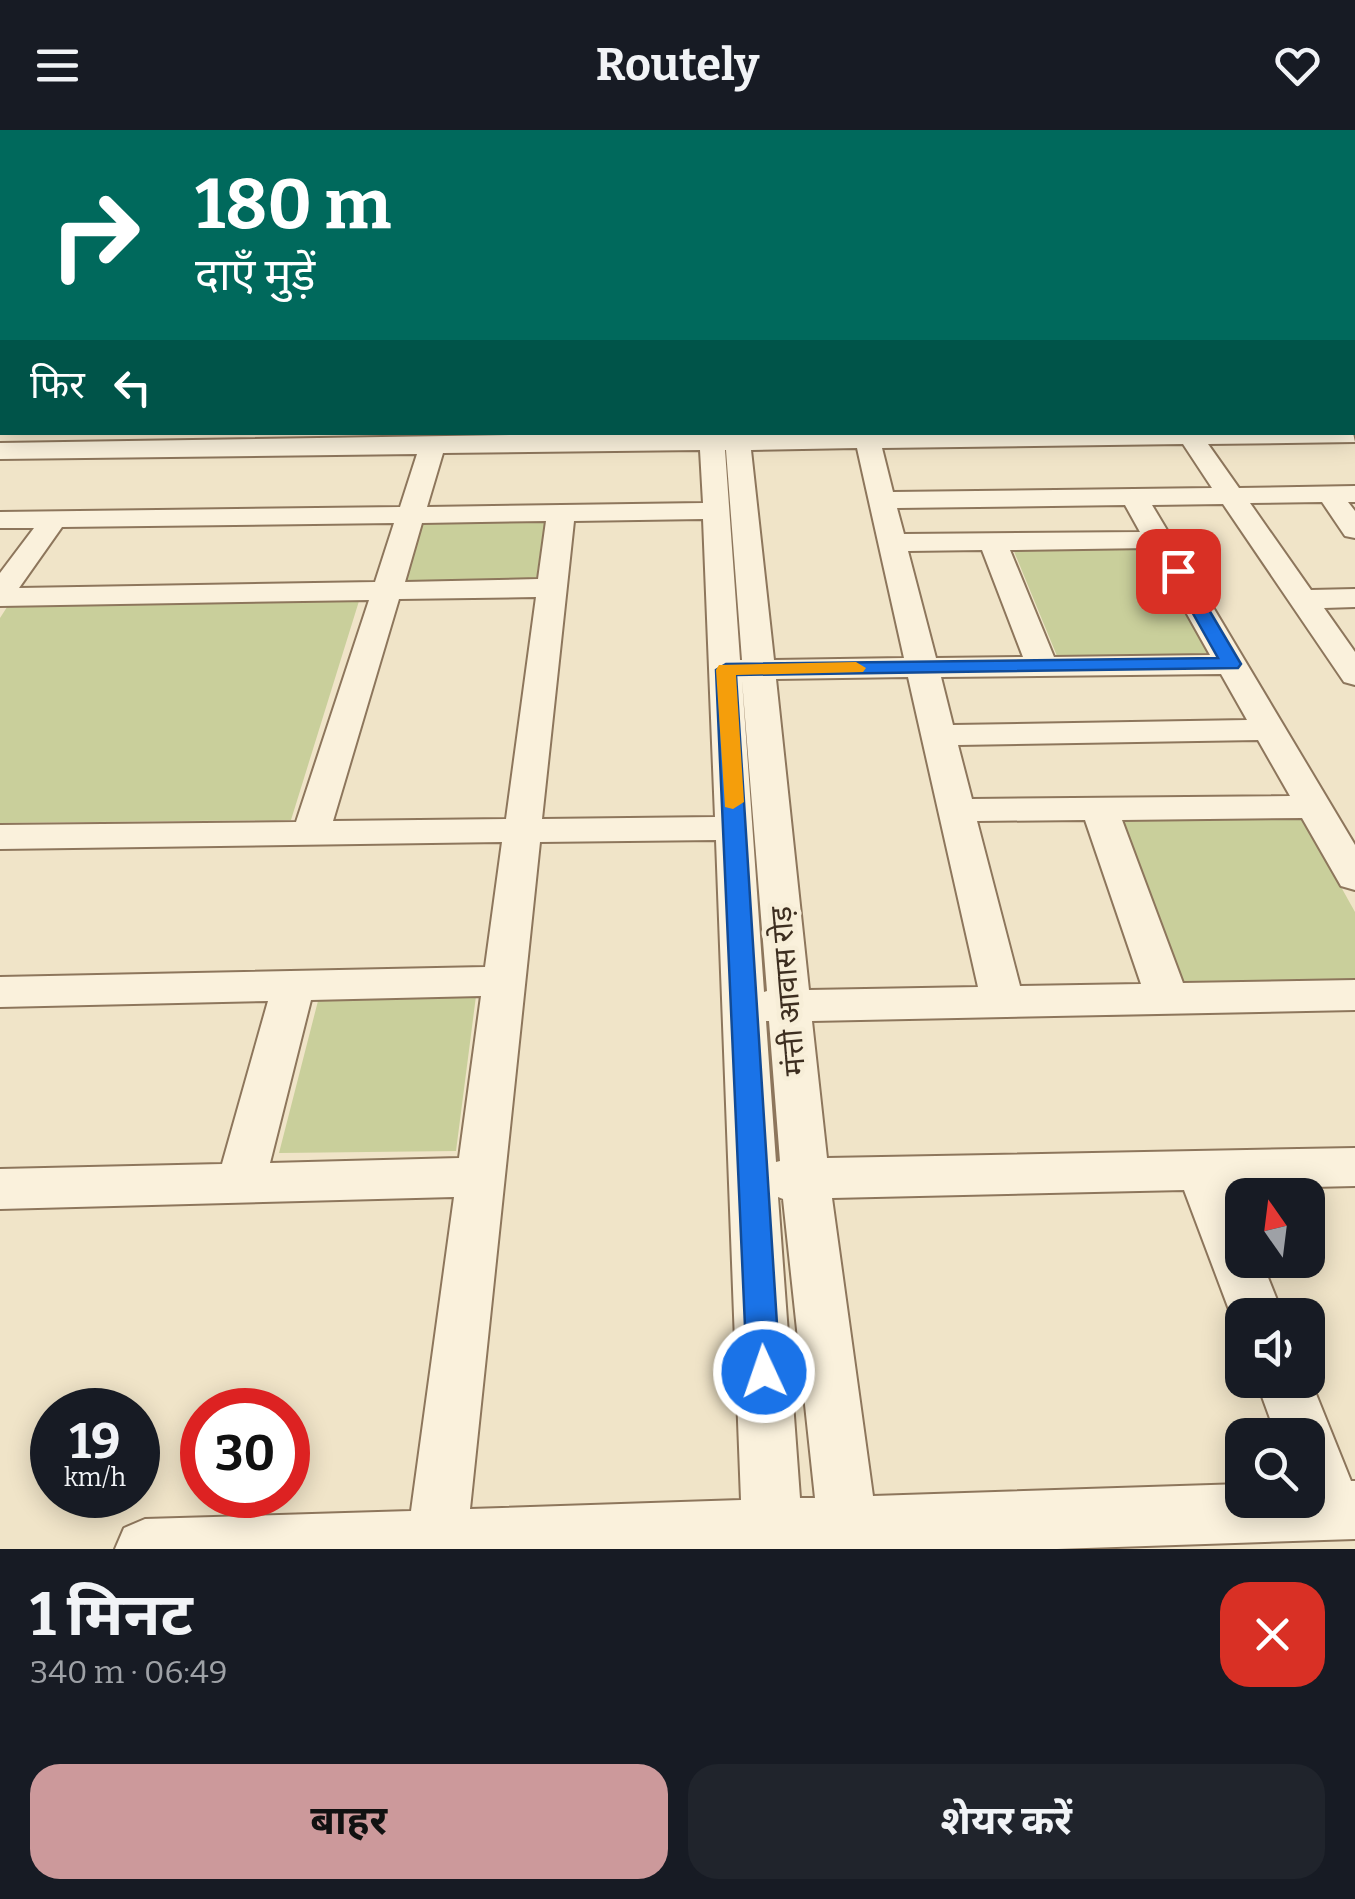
<!DOCTYPE html>
<html lang="hi">
<head>
<meta charset="utf-8">
<style>
	:root { --surface:#171b24; --page:#20242c; --text:#f1f3f6; --muted:#9ea1a6; --accent:#cc999b }
	body { margin:0; font-family:Bitter,"Noto Sans Devanagari",serif; background:var(--page); color:var(--text); height:100vh; display:flex; flex-direction:column; font-size:38px; white-space:nowrap }
	* { box-sizing:border-box; margin:0 }
	p { font-size:32px; color:var(--muted) }
	.icon { flex:none; width:55px; height:55px; fill:none; stroke:currentColor; stroke-width:2; stroke-linecap:round; stroke-linejoin:round }
	.map { position:relative; height:1419px; overflow:hidden }
	.details { display:flex; flex-direction:column; background:var(--surface); flex:1 }
	.details>* { flex:none }
	.banner { position:absolute; left:0px; top:0px; width:1355px; height:305px; box-shadow:0 5px 25px #0003; background:#00695c; color:#fff; overflow:hidden }
	.needle { width:65px; rotate:346deg }
	.controls { position:absolute; left:1225px; top:1048px; display:grid; gap:20px }
	.controls a { display:grid; place-items:center; width:100px; height:100px; border-radius:20px; background:var(--surface); box-shadow:0 5px 25px #0003; font-size:50px }
	.speed { position:absolute; left:30px; top:1258px; display:flex; gap:20px; font-size:50px; font-weight:700; text-align:center }
	.speed>* { display:grid; place-content:center; width:130px; height:130px; border-radius:50%; background:var(--surface); box-shadow:0 5px 25px #0003; line-height:1 }
	.speed small { font-size:25px; font-weight:400 }
	.speed .limit { border:15px solid #d22; background:#fff; color:#111 }
	.pin { position:absolute; display:grid; place-items:center; width:85px; height:85px; color:#fff; margin:-42px; border-radius:20px; box-shadow:0 5px 15px #0006 }
	.me { position:absolute; width:110px; margin:-55px; rotate:357deg; stroke-linejoin:round; filter:drop-shadow(0 0 8px #0008) }
	.turn { display:flex; align-items:center; gap:35px; height:210px; padding:0 30px; font-size:45px }
	.turn .icon { width:130px; height:130px; stroke-width:2.5 }
	.turn b { display:block; font-size:70px; line-height:85px }
	.then { display:flex; align-items:center; height:95px; padding:0 30px; background:#0003; gap:20px; font-size:38px }
	.round { display:grid; place-items:center; flex:none; width:105px; height:105px; border-radius:30px; background:var(--page) }
	.head { display:flex; align-items:center; justify-content:space-between; height:170px; padding:0 30px }
	h1 { font-size:60px; font-weight:700; line-height:75px }
	.cta { display:flex; gap:20px; margin-top:auto; padding:20px 30px }
	.cta a { flex:1; height:115px; border-radius:30px; background:var(--accent); color:#111; font-size:40px; font-weight:700; line-height:115px; text-align:center }
	.cta a+a { background:var(--page); color:var(--text) }
	header { display:flex; justify-content:space-between; align-items:center; height:130px; padding:0 30px; background:var(--surface); font-size:45px; font-weight:700 }
	.map>svg:first-child { display:block }
</style>
</head>
<body>
<header><svg class="icon" aria-label="menu" viewBox="0 0 24 24"><path d="M4 6h16M4 12h16M4 18h16"/></svg>Routely<svg class="icon" aria-label="heart" viewBox="0 0 24 24"><path d="M12 20l-8-8c-3-5 5-10 8-4 3-6 11-1 8 4z"/></svg></header>
<div class="map">
<svg width="1355" height="1419" viewBox="0 0 1355 1419">
	<rect width="100%" height="100%" fill="#f0e4c8"/>
	<path fill="#c9cf9b" d="M545 389 536 451 403 452 421 390Z
		M1150 418 1210 525 1057 526 1013 419Z
		M359 471 291 690 0 693V488L9 474Z
		M1119 687H1302L1355 782V850L1183 851Z
		M476 866 456 1021 279 1023 319 867Z"/>
	<g fill="none" stroke-linecap="round" stroke-linejoin="round">
		<g stroke="#8d765c" stroke-width="4">
			<path id="minor" d="M56 0H726L727 2H57Z
				M1304 0H1319L1320 2H1305Z
				M1340 0H1355V4L1341 2Z
				M0 34H2V44H0Z
				M1352 34H1355V44H1352Z
				M0 67H2V77H0Z
				M1352 106H1355V119L1352 118Z
				M2 130V143L0 144V131Z
				M1352 153H1355V165H1352Z
				M0 197H2V209H0Z
				M1352 242H1355V256H1352Z
				M2 250V265L0 266V251Z
				M1352 298 1355 312 1208 314 1239 358 1355 356V372H1348L1355 381V408L1345 406 1322 372 1250 373 1311 460 1355 459V477L1324 478 1355 522V555L1344 552 1223 374 1152 375 1355 715V760L1341 756 1302 688 1122 690 1183 853 1355 850V880L812 891 827 1028 1355 1018V1056L1233 1059 1242 1083V1130H1261L1283 1185H1242V1203L1231 1185 1184 1060 832 1068 873 1366 1242 1354V1370H1308V1305H1276L1256 1250H1308V1244L1351 1351H1355V1409L1057 1419H115L124 1398 145 1389 411 1381 454 1067 0 1079V1039L222 1034 268 871 0 877V847L485 837 502 712 0 719V695L296 692 369 470 0 476V443L34 398H0V382L400 377 417 324 0 329V313L700 302H1352ZM1183 314 1212 358 893 362 882 318ZM857 318 904 528 774 530 751 320ZM700 320 703 373 427 377 443 323ZM725 320H726L742 530H740ZM1125 375 1140 402 904 404 897 378ZM703 389 715 687 542 689 574 391ZM546 391 538 449 405 452 422 393ZM394 393 375 452 19 458 62 397ZM1150 418 1210 525 1054 527 1010 420ZM982 420 1023 527 936 528 908 421ZM536 467 506 689 333 691 399 469ZM1221 544 1247 590 953 595 941 547ZM908 547 978 857 809 860 776 549ZM742 550 767 861 764 862ZM1258 610 1290 666 972 669 958 615ZM1085 690 1141 854 1020 856 977 691ZM716 710 741 1370 470 1379 540 712ZM481 866 459 1028 270 1033 311 870ZM766 891H769L780 1031 776 1032ZM778 1067 783 1069 815 1368H800Z"/>
		</g>
		<use href="#minor" fill="#faf1dc" fill-rule="evenodd"/>
	</g>
	<path fill="#1a73e8" stroke="#114b97" stroke-width="2.5" d="M1178 436 1186 441 1241 534 1238 538 736 545 780 1242 775 1253 764 1258 752 1253 747 1242 716 540 726 534 1218 528 1169 441Z"/>
	<path fill="#f59e0b" d="M856 532 866 538 863 542 736 545 744 672 733 679 725 677 716 540 719 535Z"/>
	<g text-anchor="middle" dominant-baseline="central" stroke-width="9" stroke-linejoin="round" paint-order="stroke">
		<g font-size="30" fill="#3d2e20" stroke="#f7eed8">
			<text transform="translate(788 861) rotate(-95)">मंत्ती आवास रोड़</text>
		</g>
	</g>
</svg>
<div class="controls">
<a><svg class="needle" viewBox="-14 -14 28 28"><path d="M0-13l5 13h-10z" fill="#e53935"/><path d="M0 13l5-13h-10z" fill="#9ea1a6"/></svg></a>
<a><svg class="icon" aria-label="sound" viewBox="0 0 24 24"><path d="M4 9h4l5-4v14l-5-4H4zM17 9q2 3 0 6"/></svg></a>
<a><svg class="icon" aria-label="search" viewBox="0 0 24 24"><circle cx="10" cy="10" r="6"/><path d="M15 15l6 6"/></svg></a>
</div>
<div class="speed"><div>19<small>km/h</small></div><div class="limit">30</div></div>
<div class="pin" style="left:1178px;top:441px;background:#d93025"><svg class="icon" aria-label="arrive" viewBox="0 0 24 24"><path d="M6 21V4h12l-3 4 3 4H6"/></svg></div>
<svg class="me" style="left:764px;top:1242px" viewBox="-20 -20 40 40"><circle r="17" fill="#1a73e8" stroke="#fff" stroke-width="3"/><path d="M0-11L8 9 0 5-8 9z" fill="#fff"/></svg>
<div class="banner">
<div class="turn"><svg class="icon" aria-label="right" viewBox="0 0 24 24"><path d="M7 20v-9h11M14 6l5 5-5 5"/></svg><div><b>180 m</b>दाएँ मुड़ें</div></div>
<div class="then">फिर<svg class="icon" aria-label="left" viewBox="0 0 24 24"><path d="M17 20v-9H6M10 6l-5 5 5 5"/></svg></div>
</div>
</div>
<section class="details">
<div class="head"><div><h1>1 मिनट</h1><p>340 m · 06:49</p></div><a class="round" style="background:#d93025;color:#fff"><svg class="icon" aria-label="close" viewBox="0 0 24 24"><path d="M6 6l12 12M18 6L6 18"/></svg></a></div>
<div class="cta"><a>बाहर</a><a>शेयर करें</a></div>
</section>
</body>
</html>
